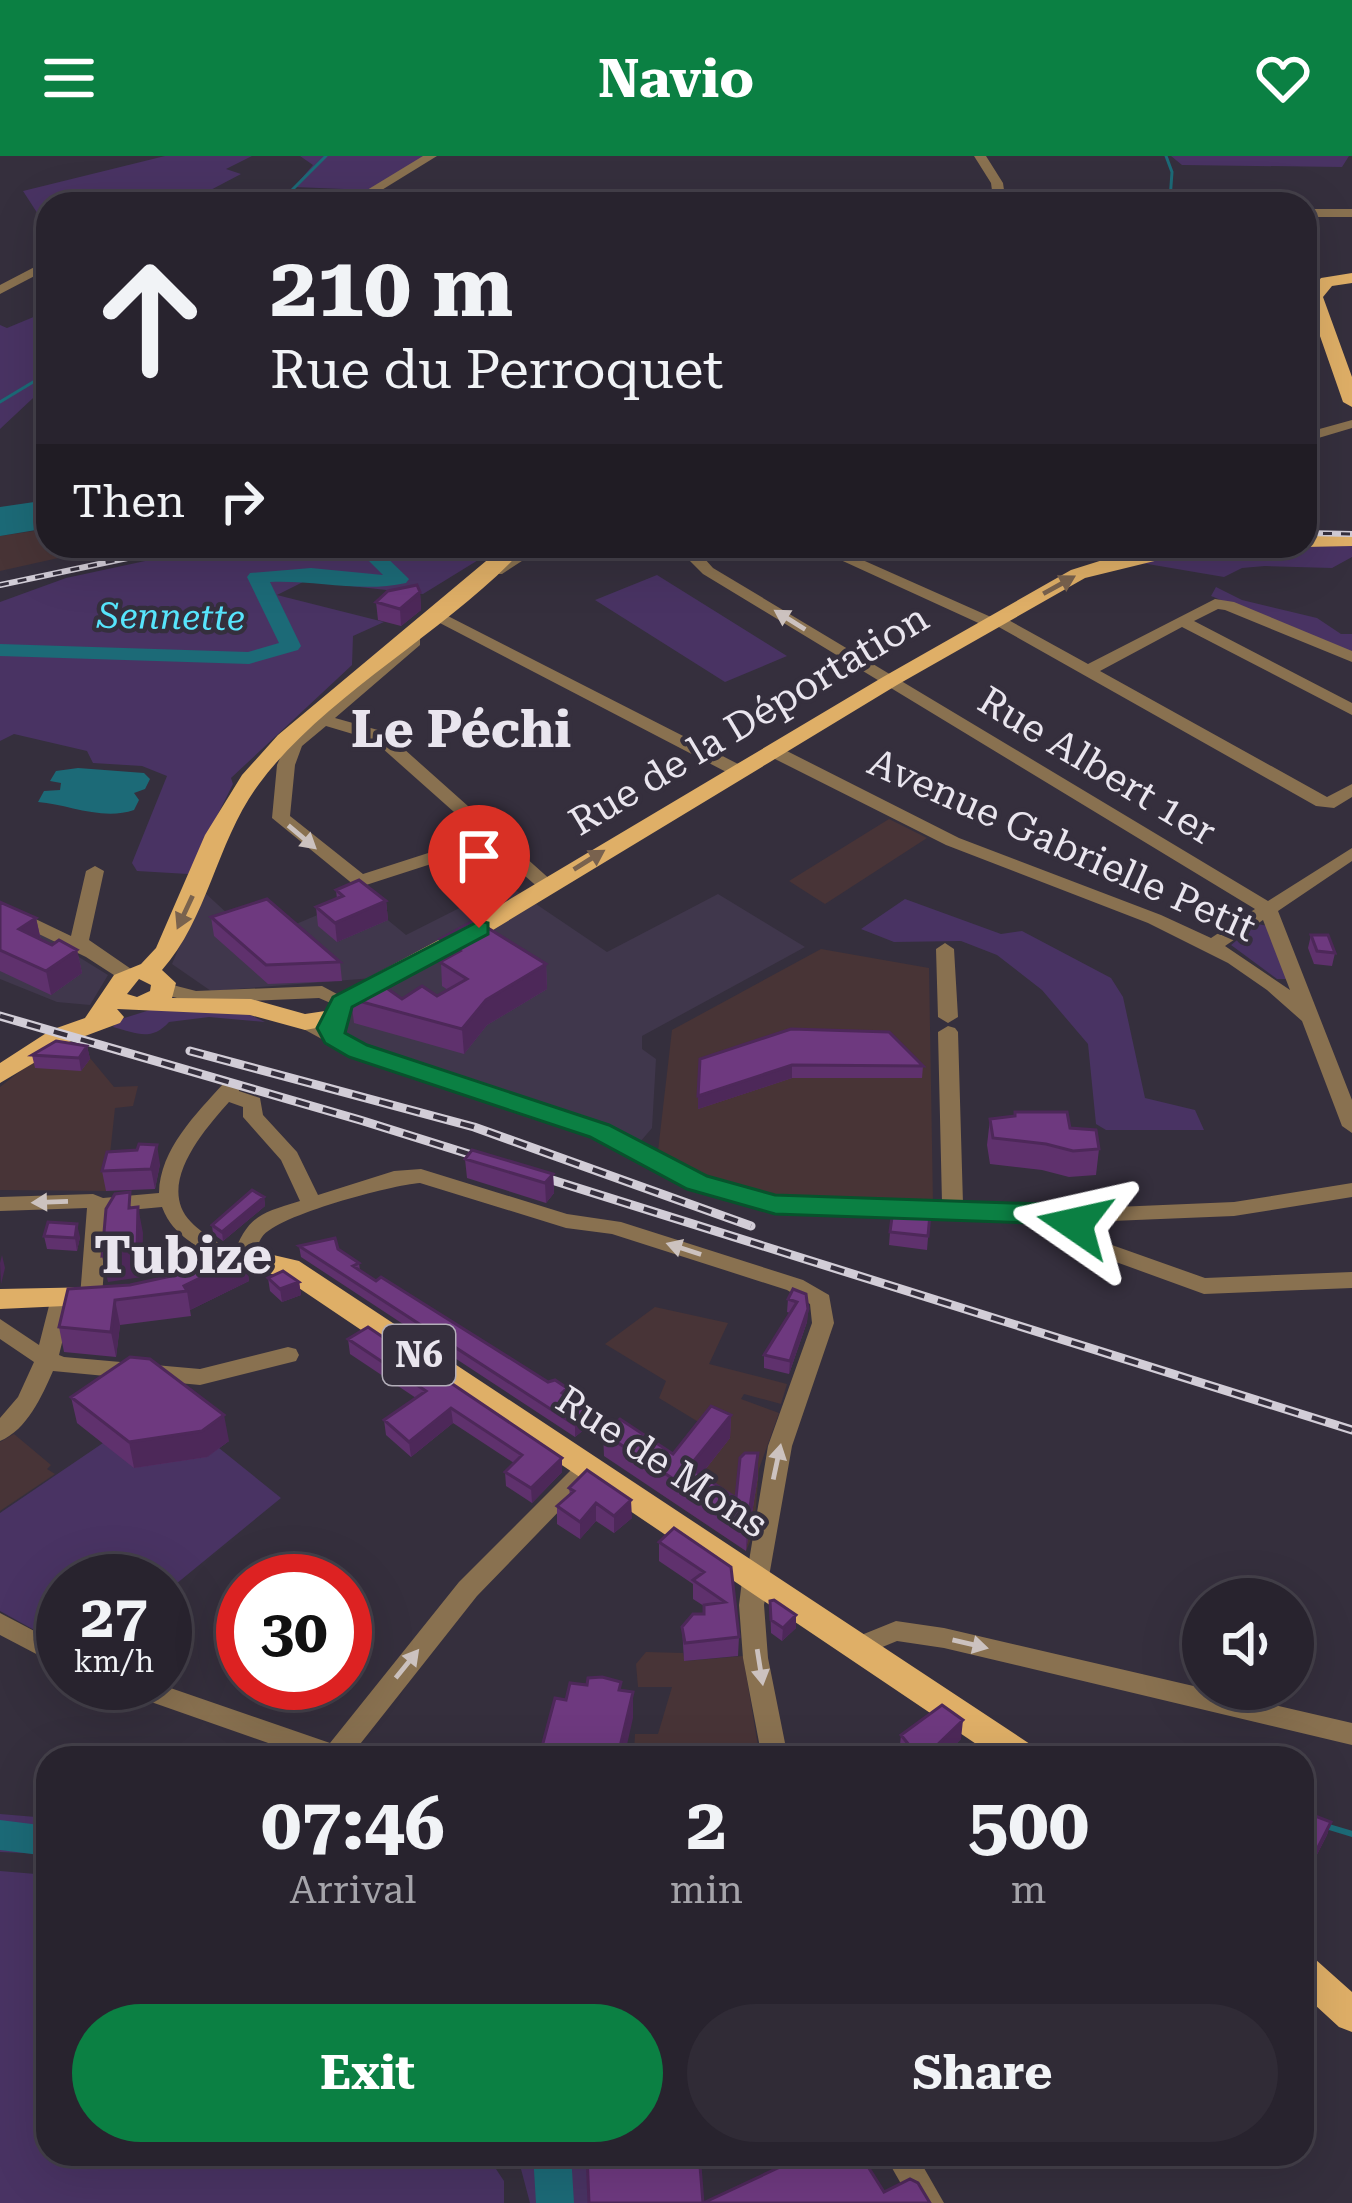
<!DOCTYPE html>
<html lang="en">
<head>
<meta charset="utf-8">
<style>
	:root { --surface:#28232e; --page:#302b36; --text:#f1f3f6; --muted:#a5a4aa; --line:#44404a; --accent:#0b8043 }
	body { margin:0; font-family:"Roboto Serif",serif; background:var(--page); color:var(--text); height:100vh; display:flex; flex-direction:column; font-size:45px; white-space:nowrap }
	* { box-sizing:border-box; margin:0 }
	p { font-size:39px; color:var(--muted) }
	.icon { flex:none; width:66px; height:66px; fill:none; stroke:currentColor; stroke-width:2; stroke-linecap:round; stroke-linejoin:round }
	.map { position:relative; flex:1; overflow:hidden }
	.details { position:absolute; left:36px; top:1590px; width:1278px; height:420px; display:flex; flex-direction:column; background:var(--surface); border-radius:36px; box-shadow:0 12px 48px #0002,0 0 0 3px var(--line) }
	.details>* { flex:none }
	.hud { position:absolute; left:36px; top:36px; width:1281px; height:366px; border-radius:36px; box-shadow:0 12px 48px #0002,0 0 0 3px var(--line); background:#28232e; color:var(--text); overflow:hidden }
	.tools { position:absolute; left:1182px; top:1422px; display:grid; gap:24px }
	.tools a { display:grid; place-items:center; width:132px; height:132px; border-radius:50%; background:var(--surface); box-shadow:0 12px 48px #0002,0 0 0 3px var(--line); font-size:60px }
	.speed { position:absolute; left:36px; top:1398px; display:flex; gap:24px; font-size:60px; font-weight:700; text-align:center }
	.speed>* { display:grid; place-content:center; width:156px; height:156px; border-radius:50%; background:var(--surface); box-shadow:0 12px 48px #0002,0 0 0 3px var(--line); line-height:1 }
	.speed small { font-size:30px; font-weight:400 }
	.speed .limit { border:18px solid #d22; background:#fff; color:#111 }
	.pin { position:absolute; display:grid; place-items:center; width:102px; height:102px; color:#fff; margin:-123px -51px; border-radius:50% 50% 50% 0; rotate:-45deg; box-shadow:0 0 12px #0007 }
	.pin .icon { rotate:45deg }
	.me { position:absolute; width:132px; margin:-66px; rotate:281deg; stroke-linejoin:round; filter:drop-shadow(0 0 9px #0008) }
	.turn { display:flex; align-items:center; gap:42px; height:252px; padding:0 36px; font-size:54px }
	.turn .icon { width:156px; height:156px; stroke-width:2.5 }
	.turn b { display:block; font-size:84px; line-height:102px }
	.then { display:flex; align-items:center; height:114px; padding:0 36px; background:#0003; gap:24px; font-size:45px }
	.eta { display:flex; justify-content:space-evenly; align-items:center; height:204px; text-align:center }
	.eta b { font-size:72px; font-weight:700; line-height:84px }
	.action { display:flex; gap:24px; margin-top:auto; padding:24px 36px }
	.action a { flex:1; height:138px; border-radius:72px; background:var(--accent); color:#fff; font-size:48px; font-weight:700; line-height:138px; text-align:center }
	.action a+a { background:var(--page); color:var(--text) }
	header { display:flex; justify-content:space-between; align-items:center; height:156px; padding:0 36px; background:var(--accent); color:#fff; font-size:54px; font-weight:700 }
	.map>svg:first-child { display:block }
</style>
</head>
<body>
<header><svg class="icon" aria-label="menu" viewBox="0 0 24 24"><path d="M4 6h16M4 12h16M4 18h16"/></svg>Navio<svg class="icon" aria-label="heart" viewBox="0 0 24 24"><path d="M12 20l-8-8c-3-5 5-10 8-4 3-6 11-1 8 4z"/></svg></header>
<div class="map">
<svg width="1352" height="2047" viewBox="0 0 1352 2047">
	<rect width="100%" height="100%" fill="#352f3d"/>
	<path fill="#40374c" d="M507 728 521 738 373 822 211 835 172 808 203 735 242 771H289L360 741 406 779Z
		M718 738 805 791 642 880V893L656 903 652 972 640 986 365 889 343 878 339 869 349 857 418 815 536 748 607 796Z
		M0 759 35 774 108 819 90 849 57 846 0 823Z"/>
	<path fill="#483436" d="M48 373V390H112L0 415V380Z
		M821 793 929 812 933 1047 785 1044 709 1022 658 995 672 874Z"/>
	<path fill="#483437" d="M889 663 927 682 825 748 789 725Z
		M46 895 90 902 114 931 138 930 133 950 115 952 106 1035 0 1034V931Z
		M655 1151 728 1167 709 1208 787 1228 781 1248 744 1238 741 1243 779 1257 759 1313 754 1376 746 1395 658 1336 710 1273 659 1242 666 1225 605 1188Z
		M14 1278 51 1309 47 1313 55 1318 0 1355V1286Z
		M646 1496 683 1497 685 1505 743 1500 760 1602H645L634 1598 635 1578H658L672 1531H638L636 1508Z"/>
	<path fill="#493363" d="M165 0H252L226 13 241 18 184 48H48L45 69 23 35Z
		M300 0H426L369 34 294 31 313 9Z
		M1171 0H1349L1342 11 1182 9Z
		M48 155V228L0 273V169L7 172Z
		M1352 388V401L1332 412 1265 410 1242 412 1224 421 1130 405 1243 390Z
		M215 390H501L423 438 305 425 277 439 384 466 353 480 352 509 231 622 233 628 188 718 137 715 132 707 167 620 142 610 93 607 87 595 14 578 0 585V446L66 422Z
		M657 419 787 500 725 526 595 444Z
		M1216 431 1242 444 1317 462 1341 478H1352V497L1211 440Z
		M905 743 1001 778 1022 775 1111 822 1123 841 1145 942 1195 954 1204 974H1106L1096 968 1088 888 1042 834 997 799 961 785 894 786 861 773Z
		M1257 768 1269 770 1289 823H1277L1231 789Z
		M153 853 242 855 265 866 209 861 169 866C151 886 136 877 113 871L118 864Z
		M103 1287 207 1301 219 1292 281 1342 165 1437V1425H63V1490L0 1455V1357Z
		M0 1658 48 1662V1698L0 1696Z
		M0 1715 48 1719V1998H486L504 2025V2047H0Z
		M517 1998H589L591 2047H530Z"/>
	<path fill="#1c6a77" d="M48 344V372L0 380V351Z
		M78 612 144 617 150 623 145 633 134 637 139 644 134 654C102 665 67 648 38 646L44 635 60 634 61 627 50 625 56 615Z"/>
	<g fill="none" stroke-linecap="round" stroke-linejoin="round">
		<path stroke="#1c6a77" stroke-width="3" d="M1166 0 1172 16 1170 44
			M278 48 326 0
			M0 246 48 217"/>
		<path stroke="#1c6a77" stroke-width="6" d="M1329 1671 1352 1678"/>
		<path fill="#1c6a77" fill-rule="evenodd" d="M354 390H375L409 423 406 427C361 437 316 424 270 426L301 490 298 494 249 508 0 500V488L248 496 279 487 247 421 250 417 311 412 383 419Z
			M0 1664 48 1670V1700L0 1694Z
			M533 1998H571L574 2047H536Z"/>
		<path fill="#897150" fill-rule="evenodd" d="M423 0H437L359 48H344Z
			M974 0H986L1003 27 1005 41 1121 44 1127 48H909L915 44 993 42 991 27Z
			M1305 53H1352V61H1305Z
			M48 104V113L0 138V129Z
			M1352 264V272L1305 286V277Z
			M526 390H545L502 418H492V412Z
			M689 390H705L704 402 713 412 1268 745 1352 692V705L1278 755 1352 944V977L1342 970 1302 865 1267 834 1228 807 1148 767 946 689 767 599V591H779L959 682 1161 759 1211 782 1255 753 703 418 688 403ZM1263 764 1290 834 1225 790Z
			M810 390H831L991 461H1003L1088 508 1215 443 1234 446 1352 495V506L1225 454 1218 453 1194 465 1352 547V559L1182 471 1100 515 1327 641 1352 628V641L1334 652 1316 650 997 470H985Z
			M1109 390H1125L1133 403 1120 406Z
			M442 457 744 611 747 615 744 619H732L436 465 434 462Z
			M414 481 420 483V489L335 562 385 576 553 726 556 730 553 734H541L490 689 366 729H354L272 662 277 609 288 584ZM326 570 373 584 481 680 363 718 290 660 295 609 302 590Z
			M95 710 104 715 89 784 134 815 137 819 134 823H120L86 801 0 759V746L71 780 86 715Z
			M945 787 954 793 958 861 948 867 938 861 936 793Z
			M165 827 196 835 322 830 352 846 342 852 319 842 196 847 158 837 155 833Z
			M305 860 365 891 607 970 704 1022 775 1042 942 1047 938 876 948 870 955 872 958 876 963 1048 1092 1052 1234 1046 1352 1027V1041L1234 1060 1087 1066 1095 1083 1205 1122 1352 1116V1132L1204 1138 1061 1086 1041 1065 775 1056 690 1032 593 980 351 899 298 870 295 866 298 862Z
			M231 926 238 927 239 935 260 942 263 959 297 996 318 1039 394 1015 421 1013 567 1058 621 1066 803 1124 829 1139 834 1167 792 1290 764 1449 768 1502 788 1602H762L743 1502 739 1449 742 1425 749 1405 768 1290 812 1167 810 1148 787 1134 612 1078 566 1072 420 1027C392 1029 277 1059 262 1081 257 1088 255 1100 251 1107H235L232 1102C248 1060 258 1058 300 1045L281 1004 243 961V951L229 946C205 973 155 1029 191 1066 207 1083 219 1081 233 1105L230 1110H214C198 1083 175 1085 162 1051L108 1056 102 1141 99 1146H83L80 1141 87 1052 0 1055V1041L93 1038 103 1042 159 1037C160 993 196 958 224 927Z
			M62 1134 70 1137 73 1142 59 1199 64 1201 200 1213 288 1191 296 1193 299 1199 296 1205 200 1229 53 1215C42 1240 27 1274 0 1285V1262L18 1241 34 1206 0 1183V1163L39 1189 51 1142 54 1137Z
			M587 1303 595 1306 599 1312 595 1318 477 1440 353 1597 355 1602H311L117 1534 113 1527H156L330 1587 459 1426 579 1306Z
			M0 1457 63 1490V1512L0 1479Z
			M896 1465 944 1472 1352 1567V1589L944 1492 897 1485 858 1501 849 1498 845 1491 849 1484Z
			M884 1998H916L944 2047H912Z"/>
		<path fill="#dfaf67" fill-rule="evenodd" d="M1352 117V127L1332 130 1323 141 1352 221V251L1343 246 1306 140 1321 122Z
			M1352 378V390L1305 391 1302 390 1305 379Z
			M504 390H526C451 474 326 537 259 628 217 684 208 763 162 814L176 827 172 842 251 843 305 858 325 855 333 841 470 767 883 521 1071 414 1125 397 1169 390H1216L1085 422 897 529 488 777 352 851 344 867 305 874 250 859 117 853 124 861 120 867 69 886 0 927V907L51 874 85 862 114 819 141 808 156 792 205 679 242 619 278 579ZM139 823 151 829 150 835 137 841 127 838Z
			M243 1092 299 1105 1036 1592 1041 1602H997L281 1120 243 1112 214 1118 200 1108 204 1101Z
			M98 1131 108 1134 112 1141 108 1148 0 1153V1133Z
			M1302 1798 1315 1803 1352 1836V1876L1339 1871 1302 1837Z"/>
		<g stroke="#d2cdd7" stroke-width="6">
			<path id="rail-far1" d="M1305 377 1352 378
				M0 429 184 390"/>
		</g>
		<g stroke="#d2cdd7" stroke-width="9">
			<path id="rail" d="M0 860 360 964 1352 1274
				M190 895 474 971 751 1070"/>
		</g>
		<use href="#rail-far1" stroke="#352f3d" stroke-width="3" stroke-dasharray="9" stroke-linecap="butt"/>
		<use href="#rail" stroke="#352f3d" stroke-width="4.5" stroke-dasharray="14" stroke-linecap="butt"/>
	</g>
	<path fill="#5f316d" d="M420 436 421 454 401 470 378 464 376 446Z
		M336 734 386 745 388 764 337 786 318 770 316 751 337 743Z
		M0 746 36 762 41 784 52 789 77 794 82 817 51 839 0 815Z
		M211 761 340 806 342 825 268 828 214 780Z
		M1311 779 1335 797 1332 810 1314 808 1308 792Z
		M440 783 546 808 547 833 487 869 464 898 354 867 351 843H402L437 840 448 834 442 830Z
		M87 890 90 903 81 915 35 912 32 899Z
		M700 903 923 910 922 922H792L698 953Z
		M990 963 1070 972 1099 993 1096 1019 1069 1021 1042 1014 990 1008 987 989Z
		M465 1003 553 1018 554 1037 546 1047 467 1022Z
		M160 1008 155 1033 106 1035 102 1015Z
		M264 1041 265 1050 223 1085 213 1078 212 1069Z
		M930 1058 927 1094 889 1089 890 1076Z
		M44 1080 80 1081 77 1095 47 1093Z
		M299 1090 338 1093 359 1107 360 1115 376 1125 548 1226 567 1232 568 1240 592 1267 575 1281 301 1101Z
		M245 1100 249 1125 190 1154 191 1160 120 1169 116 1201 64 1196 59 1171 130 1129Z
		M268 1122 299 1126 301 1139 282 1146 270 1135Z
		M788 1143 808 1153 807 1166 789 1218 764 1212V1199L790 1157 787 1156Z
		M348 1183 562 1302V1316L532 1347 506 1330 505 1316 514 1307 453 1267 411 1301 386 1279 384 1264 416 1242 350 1198Z
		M71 1241 229 1285 207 1301 134 1312 77 1267Z
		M731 1259 730 1282 701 1319 736 1342 758 1297V1320L746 1395 604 1300 603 1277 673 1298Z
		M569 1332 632 1362 614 1377 596 1365 580 1383 557 1368V1350L570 1339Z
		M659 1386 731 1411 739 1481 738 1500 684 1505 682 1471 704 1458V1450L693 1443V1428L659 1405Z
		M770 1445 796 1459V1472L782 1485 771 1477Z
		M901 1579 961 1583 942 1602H901L899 1598Z
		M1302 1655 1331 1666 1327 1679 1307 1718 1302 1714Z"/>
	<path fill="#4d2859" d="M420 436 421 454 401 470 400 453Z
		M386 745 388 764 337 786 335 767Z
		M36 762 41 785 19 773Z
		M77 794 82 817 51 839 46 815Z
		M546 808 547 833 487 869 464 898 462 873 486 844Z
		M87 890 90 903 81 915 79 902Z
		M792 909V922L698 953V940Z
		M157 989 160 1008 155 1033 151 1013Z
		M553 1018 554 1037 546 1047 545 1027Z
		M264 1041 265 1050 223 1085 222 1076Z
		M138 1051 143 1077 142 1121 108 1126 102 1100Z
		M77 1068 80 1081 77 1095 75 1082Z
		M2 1099 5 1112 1 1128 0 1107Z
		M245 1100 249 1125 190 1154 187 1135 184 1130Z
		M299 1126 301 1139 282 1146 280 1133Z
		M115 1144 120 1169 116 1201 111 1176Z
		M808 1153 807 1166 789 1218 790 1205Z
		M451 1252 453 1267 411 1301 409 1286Z
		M591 1256 592 1267 575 1281V1269Z
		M224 1259 229 1285 207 1301 134 1312 129 1286Z
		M731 1259 730 1282 689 1334V1311Z
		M758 1297V1320L746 1395 747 1371Z
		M562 1302V1316L532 1347 531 1332Z
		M631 1344 632 1362 614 1377V1360Z
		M596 1347V1365L580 1383V1366Z
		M796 1459V1472L782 1485 783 1472Z
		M633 1536V1562L624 1602H618Z
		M963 1564 961 1583 942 1602H916L917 1599Z
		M1331 1666 1327 1679 1307 1718 1311 1705Z"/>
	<path fill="#6e397f" stroke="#4d2859" stroke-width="3" d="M417 429 420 436 400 453 376 446 388 435Z
		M359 724 386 745 335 767 316 751 343 740 336 734Z
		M267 743 340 806 266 809 211 761Z
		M0 746 36 762 19 773 52 789 59 784 77 794 46 815 0 794Z
		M475 764 546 808 486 844 462 873 351 843 378 826 402 843 422 830 437 840 467 823 440 806 460 795 440 783Z
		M1311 779H1328L1335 797 1317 795Z
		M791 873 889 876 923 910 792 909 698 940 700 903Z
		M56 885 87 890 79 902 32 899Z
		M1015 956H1067L1070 972 1096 974 1099 993 1073 995 1046 988 993 982 990 963 1015 960Z
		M139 988 157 989 151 1013 102 1015 107 996 137 994Z
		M472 994 553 1018 545 1027 465 1003Z
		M252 1034 264 1041 222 1076 212 1069Z
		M130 1036 129 1052 138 1051 137 1095 102 1100 106 1053 115 1038Z
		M930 1058 928 1080 890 1076 892 1061Z
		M48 1066 77 1068 75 1082 44 1080Z
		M335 1082 338 1093 359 1107 353 1110 376 1125 381 1121 548 1226 555 1224 567 1232 562 1237 591 1256 575 1269 299 1090Z
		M241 1095 245 1100 184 1130 187 1135 115 1144 111 1176 59 1171 68 1133 130 1129 171 1120 220 1099Z
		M283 1115 299 1126 280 1133 268 1122Z
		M793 1133 806 1138 808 1153 790 1205 764 1199 797 1146 788 1143Z
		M368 1171 562 1302 531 1332 505 1316 522 1299 451 1252 409 1286 384 1264 426 1235 348 1183Z
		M130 1201 150 1203 224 1259 202 1275 129 1286 71 1241Z
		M711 1250 731 1259 689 1311 736 1342 740 1302 745 1297H758L747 1371 603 1277 620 1263 673 1298Z
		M587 1314 631 1344 614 1360 596 1347 580 1366 557 1350 574 1335 569 1332Z
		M674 1372 731 1411 739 1481 685 1487 682 1471 693 1458H704V1449L725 1446 693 1424 704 1416 659 1386Z
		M774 1444 796 1459 783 1472 771 1464 770 1445Z
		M602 1521 621 1526 619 1534 633 1536 618 1599H629V1602H539L555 1542 566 1544 570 1527 587 1529 588 1522Z
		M942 1549 963 1564 934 1592 917 1599 901 1579Z
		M1302 1655 1331 1666 1311 1705 1302 1699Z
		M587 1998H699L703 2047H589Z
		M808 1998H860L884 2036 910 2023 918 2027 930 2047H703Z"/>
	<defs><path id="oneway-solid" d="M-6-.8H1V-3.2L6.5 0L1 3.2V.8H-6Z" transform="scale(3)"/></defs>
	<g fill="#79624e">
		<use href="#oneway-solid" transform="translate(1059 429) rotate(-29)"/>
		<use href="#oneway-solid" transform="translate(589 704) rotate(-32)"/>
		<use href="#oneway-solid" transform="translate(185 756) rotate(115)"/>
	</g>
	<g fill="#ccc2bf">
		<use href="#oneway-solid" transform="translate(790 464) rotate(-148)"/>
		<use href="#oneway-solid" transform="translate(302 681) rotate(40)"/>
		<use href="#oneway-solid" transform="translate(50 1046) rotate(178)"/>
		<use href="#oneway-solid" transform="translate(684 1093) rotate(-162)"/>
		<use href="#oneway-solid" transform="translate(777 1306) rotate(-78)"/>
		<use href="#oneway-solid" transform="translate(970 1488) rotate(13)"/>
		<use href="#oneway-solid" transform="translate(407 1508) rotate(-51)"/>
		<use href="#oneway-solid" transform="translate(760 1511) rotate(81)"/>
	</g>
	<path fill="#0b8043" stroke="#07532c" stroke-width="3" d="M479 765 488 767V778L352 851 345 877 367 889 609 969 707 1020 775 1039 1073 1049 1083 1052 1089 1068 1075 1077 1061 1068 775 1058 687 1033 590 981 349 901 325 887 317 872 333 841Z"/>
	<g text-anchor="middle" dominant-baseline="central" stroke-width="9" stroke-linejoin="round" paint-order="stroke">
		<g font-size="36" font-style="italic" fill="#57e5fc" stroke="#352f3d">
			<text transform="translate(171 461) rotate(1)">Sennette</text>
		</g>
		<rect fill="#352f3d" stroke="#b3aeb9" stroke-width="3" x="383" y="1169" width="72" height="60" rx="9"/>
		<g font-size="36" font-weight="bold" fill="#e9e5ee">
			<text x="419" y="1199">N6</text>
		</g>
		<g font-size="39" fill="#e9e5ee" stroke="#352f3d">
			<text transform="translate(749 564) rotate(-31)">Rue de la Déportation</text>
			<text transform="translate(1097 610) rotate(31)">Rue Albert 1er</text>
			<text transform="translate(1062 689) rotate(24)">Avenue Gabrielle Petit</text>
			<text transform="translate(662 1306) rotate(33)">Rue de Mons</text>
		</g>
		<g font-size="51" font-weight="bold" fill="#e9e5ee" stroke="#352f3d">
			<text x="461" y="573">Le Péchi</text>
			<text x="183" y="1099">Tubize</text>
		</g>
	</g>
</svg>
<div class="tools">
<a><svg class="icon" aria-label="sound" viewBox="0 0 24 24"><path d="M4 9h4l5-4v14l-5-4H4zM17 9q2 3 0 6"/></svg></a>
</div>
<div class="speed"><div>27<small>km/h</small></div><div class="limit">30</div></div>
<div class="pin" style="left:479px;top:772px;background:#d93025"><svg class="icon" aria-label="arrive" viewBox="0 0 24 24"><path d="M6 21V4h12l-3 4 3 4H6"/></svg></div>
<svg class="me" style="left:1075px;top:1068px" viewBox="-20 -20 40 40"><path d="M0-17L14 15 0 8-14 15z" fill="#0b8043" stroke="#fff" stroke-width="4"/></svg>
<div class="hud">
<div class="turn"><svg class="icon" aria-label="ahead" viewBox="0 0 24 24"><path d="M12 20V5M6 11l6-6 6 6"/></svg><div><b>210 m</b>Rue du Perroquet</div></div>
<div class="then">Then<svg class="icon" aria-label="right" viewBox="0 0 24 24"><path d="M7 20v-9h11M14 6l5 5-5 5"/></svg></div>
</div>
<section class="details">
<div class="eta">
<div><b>07:46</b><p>Arrival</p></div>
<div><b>2</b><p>min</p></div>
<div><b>500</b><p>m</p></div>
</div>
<div class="action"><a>Exit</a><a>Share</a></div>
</section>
</div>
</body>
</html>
